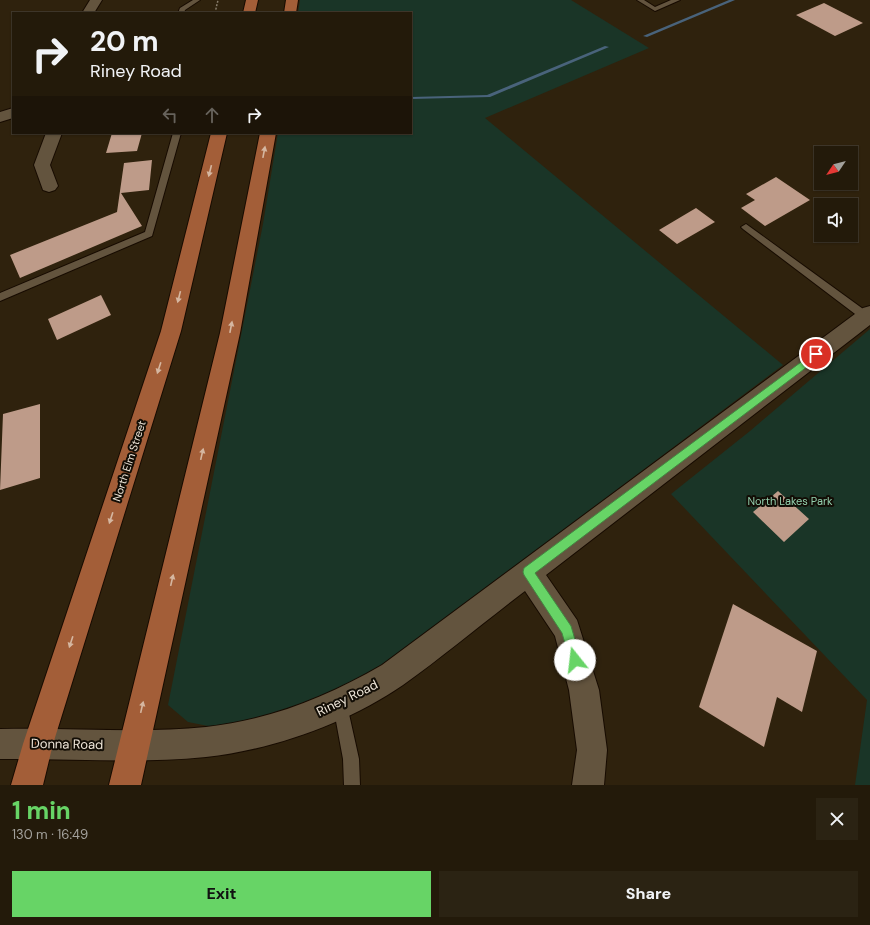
<!DOCTYPE html>
<html lang="en">
<head>
<meta charset="utf-8">
<style>
	:root { --surface:#231a0a; --page:#2b2313; --text:#f1f3f6; --muted:#a3a19c; --line:#40382b; --accent:#67d466 }
	body { margin:0; font-family:"DM Sans",sans-serif; background:var(--page); color:var(--text); height:100vh; display:flex; flex-direction:column; font-size:15px; white-space:nowrap }
	* { box-sizing:border-box; margin:0 }
	p { font-size:13px; color:var(--muted) }
	.icon { flex:none; width:22px; height:22px; fill:none; stroke:currentColor; stroke-width:2; stroke-linecap:round; stroke-linejoin:round }
	.map { position:relative; height:785px; overflow:hidden }
	.drawer { display:flex; flex-direction:column; background:var(--surface); flex:1 }
	.drawer>* { flex:none }
	.top-card { position:absolute; left:12px; top:12px; width:400px; height:122px; border-radius:0px; box-shadow:0 1px 3px #0004,0 0 0 1px var(--line); background:#231a0a; color:var(--text); overflow:hidden }
	.needle { width:26px; rotate:235deg }
	.buttons { position:absolute; left:814px; top:146px; display:grid; gap:8px }
	.buttons a { display:grid; place-items:center; width:44px; height:44px; border-radius:0px; background:var(--surface); box-shadow:0 1px 3px #0004,0 0 0 1px var(--line); font-size:20px }
	.pin { position:absolute; display:grid; place-items:center; width:34px; height:34px; color:#fff; margin:-17px; border:2px solid #fff; border-radius:50%; box-shadow:0 1px 4px #0007 }
	.me { position:absolute; width:44px; margin:-22px; rotate:344deg; stroke-linejoin:round; filter:drop-shadow(0 0 3px #0008) }
	.turn { display:flex; align-items:center; gap:14px; height:84px; padding:0 12px; font-size:18px }
	.turn .icon { width:52px; height:52px; stroke-width:2.5 }
	.turn b { display:block; font-size:28px; line-height:34px }
	.lanes { display:flex; align-items:center; height:38px; padding:0 12px; background:#0003; justify-content:center; gap:20px; direction:ltr }
	.lanes .off { opacity:.35 }
	.round { display:grid; place-items:center; flex:none; width:42px; height:42px; border-radius:0px; background:var(--page) }
	.overview { display:flex; align-items:center; justify-content:space-between; height:68px; padding:0 12px }
	h1 { font-size:24px; font-weight:800; line-height:30px; color:var(--accent) }
	.primary-button { display:flex; gap:8px; margin-top:auto; padding:8px 12px }
	.primary-button a { flex:1; height:46px; border-radius:0px; background:var(--accent); color:#111; font-size:16px; font-weight:800; line-height:46px; text-align:center }
	.primary-button a+a { background:var(--page); color:var(--text) }
	.map>svg:first-child { display:block }
</style>
</head>
<body>
<div class="map">
<svg width="870" height="785" viewBox="0 0 870 785">
	<rect width="100%" height="100%" fill="#2f220d"/>
	<path fill="#1a3527" d="M300 0H571L649 48 485 118 783 365 391 659 326 697 274 715 218 728 188 722 168 705 263 224 278 133H411V13H298Z
		M870 329V785H855L867 700 671 494 750 431Z"/>
	<g fill="none" stroke-linecap="round" stroke-linejoin="round">
		<path fill="#49637b" fill-rule="evenodd" d="M729 0H735L647 37 643 36Z
			M605 46 609 47 490 97 411 99V97L487 95Z"/>
	</g>
	<path fill="#be9b89" d="M824 3 863 23 835 36 796 15Z
		M112 133H142L137 151 106 153Z
		M152 160 149 190 121 193 142 226 20 278 10 255 117 212 124 163Z
		M776 177 810 200 765 226 741 208 755 200 746 194Z
		M696 208 715 222 677 244 659 230Z
		M101 295 111 315 57 340 48 319Z
		M40 404V478L0 490 3 414Z
		M778 491 809 519 784 542 753 512Z
		M733 604 817 651 802 712 777 697 764 747 699 707Z"/>
	<g fill="none" stroke-linecap="round" stroke-linejoin="round">
		<g stroke="#170b00" stroke-width="2">
			<path id="lane" d="M193 0H200L185 10 184 13H178L180 8Z
				M637 0H644L655 7 671 0H680L655 11Z
				M173 133H181L152 236 0 301V293L145 232Z
				M746 224 870 314V320H863L743 229 741 227Z
				M340 698 345 700 347 705 359 759 360 785H344L343 759 333 705 335 700Z"/>
		</g>
		<g stroke="#170b00" stroke-width="2">
			<path id="street" d="M90 0H102L94 13H82Z
				M13 108V118L0 122V112Z
				M46 133H62L50 165 58 186 55 190 49 192 43 190 34 165Z
				M870 306V325L546 575 577 620 599 690 607 750 604 785H572L577 750 569 690 555 636 525 591C484 622 445 655 403 685 348 723 272 750 206 757 137 764 68 758 0 759V729C68 727 138 734 206 727 270 720 327 697 382 665L863 308Z"/>
		</g>
		<g stroke="#170b00" stroke-width="2">
			<path id="primary" d="M246 0H258L255 13H243Z
				M286 0H298L296 13H284Z
				M211 133H227L181 331 53 744 43 785H11L23 744 161 331Z
				M260 133H276L240 333 141 785H109L220 333Z"/>
		</g>
		<path stroke="#887d6c" stroke-width="1.5" stroke-dasharray="2 1.5" stroke-linecap="butt" d="M215 13 218 0"/>
		<use href="#lane" fill="#63543e" fill-rule="evenodd"/>
		<use href="#street" fill="#63543e" fill-rule="evenodd"/>
		<use href="#primary" fill="#a35e38" fill-rule="evenodd"/>
	</g>
	<defs><path id="oneway-solid" d="M-6-.8H1V-3.2L6.5 0L1 3.2V.8H-6Z"/></defs>
	<g fill="#d5b7a1">
		<use href="#oneway-solid" transform="translate(264 152) rotate(-79)"/>
		<use href="#oneway-solid" transform="translate(210 171) rotate(104)"/>
		<use href="#oneway-solid" transform="translate(179 297) rotate(104)"/>
		<use href="#oneway-solid" transform="translate(231 327) rotate(-79)"/>
		<use href="#oneway-solid" transform="translate(159 368) rotate(108)"/>
		<use href="#oneway-solid" transform="translate(202 454) rotate(-77)"/>
		<use href="#oneway-solid" transform="translate(111 518) rotate(108)"/>
		<use href="#oneway-solid" transform="translate(172 580) rotate(-77)"/>
		<use href="#oneway-solid" transform="translate(71 642) rotate(108)"/>
		<use href="#oneway-solid" transform="translate(142 707) rotate(-77)"/>
	</g>
	<path fill="#67d466" stroke="#438a42" d="M816 351 820 352 821 354 820 357 535 573 571 626 581 660 580 664 575 666 571 664 562 633 524 575 523 572 524 568Z"/>
	<g text-anchor="middle" dominant-baseline="central" stroke-width="4" stroke-linejoin="round" paint-order="stroke">
		<g font-size="11" fill="#f0e7da" stroke="#120d05">
			<text transform="translate(129 461) rotate(-72)">North Elm Street</text>
		</g>
		<g font-size="11" fill="#93d0ae" stroke="#120d05">
			<text x="790" y="501">North Lakes Park</text>
		</g>
		<g font-size="13" fill="#f0e7da" stroke="#120d05">
			<text transform="translate(347 698) rotate(-26)">Riney Road</text>
			<text transform="translate(67 744) rotate(1)">Donna Road</text>
		</g>
	</g>
</svg>
<div class="buttons">
<a><svg class="needle" viewBox="-14 -14 28 28"><path d="M0-13l5 13h-10z" fill="#e53935"/><path d="M0 13l5-13h-10z" fill="#a3a19c"/></svg></a>
<a><svg class="icon" aria-label="sound" viewBox="0 0 24 24"><path d="M4 9h4l5-4v14l-5-4H4zM17 9q2 3 0 6"/></svg></a>
</div>
<div class="pin" style="left:816px;top:354px;background:#d93025"><svg class="icon" aria-label="arrive" viewBox="0 0 24 24"><path d="M6 21V4h12l-3 4 3 4H6"/></svg></div>
<svg class="me" style="left:575px;top:660px" viewBox="-20 -20 40 40"><circle r="19" fill="#fff"/><path d="M0-13L10 11 0 6-10 11z" fill="#67d466"/></svg>
<div class="top-card">
<div class="turn"><svg class="icon" aria-label="right" viewBox="0 0 24 24"><path d="M7 20v-9h11M14 6l5 5-5 5"/></svg><div><b>20 m</b>Riney Road</div></div>
<div class="lanes"><svg class="icon off" aria-label="left" viewBox="0 0 24 24"><path d="M17 20v-9H6M10 6l-5 5 5 5"/></svg><svg class="icon off" aria-label="ahead" viewBox="0 0 24 24"><path d="M12 20V5M6 11l6-6 6 6"/></svg><svg class="icon" aria-label="right" viewBox="0 0 24 24"><path d="M7 20v-9h11M14 6l5 5-5 5"/></svg></div>
</div>
</div>
<section class="drawer">
<div class="overview"><div><h1>1 min</h1><p>130 m · 16:49</p></div><a class="round"><svg class="icon" aria-label="close" viewBox="0 0 24 24"><path d="M6 6l12 12M18 6L6 18"/></svg></a></div>
<div class="primary-button"><a>Exit</a><a>Share</a></div>
</section>
</body>
</html>
